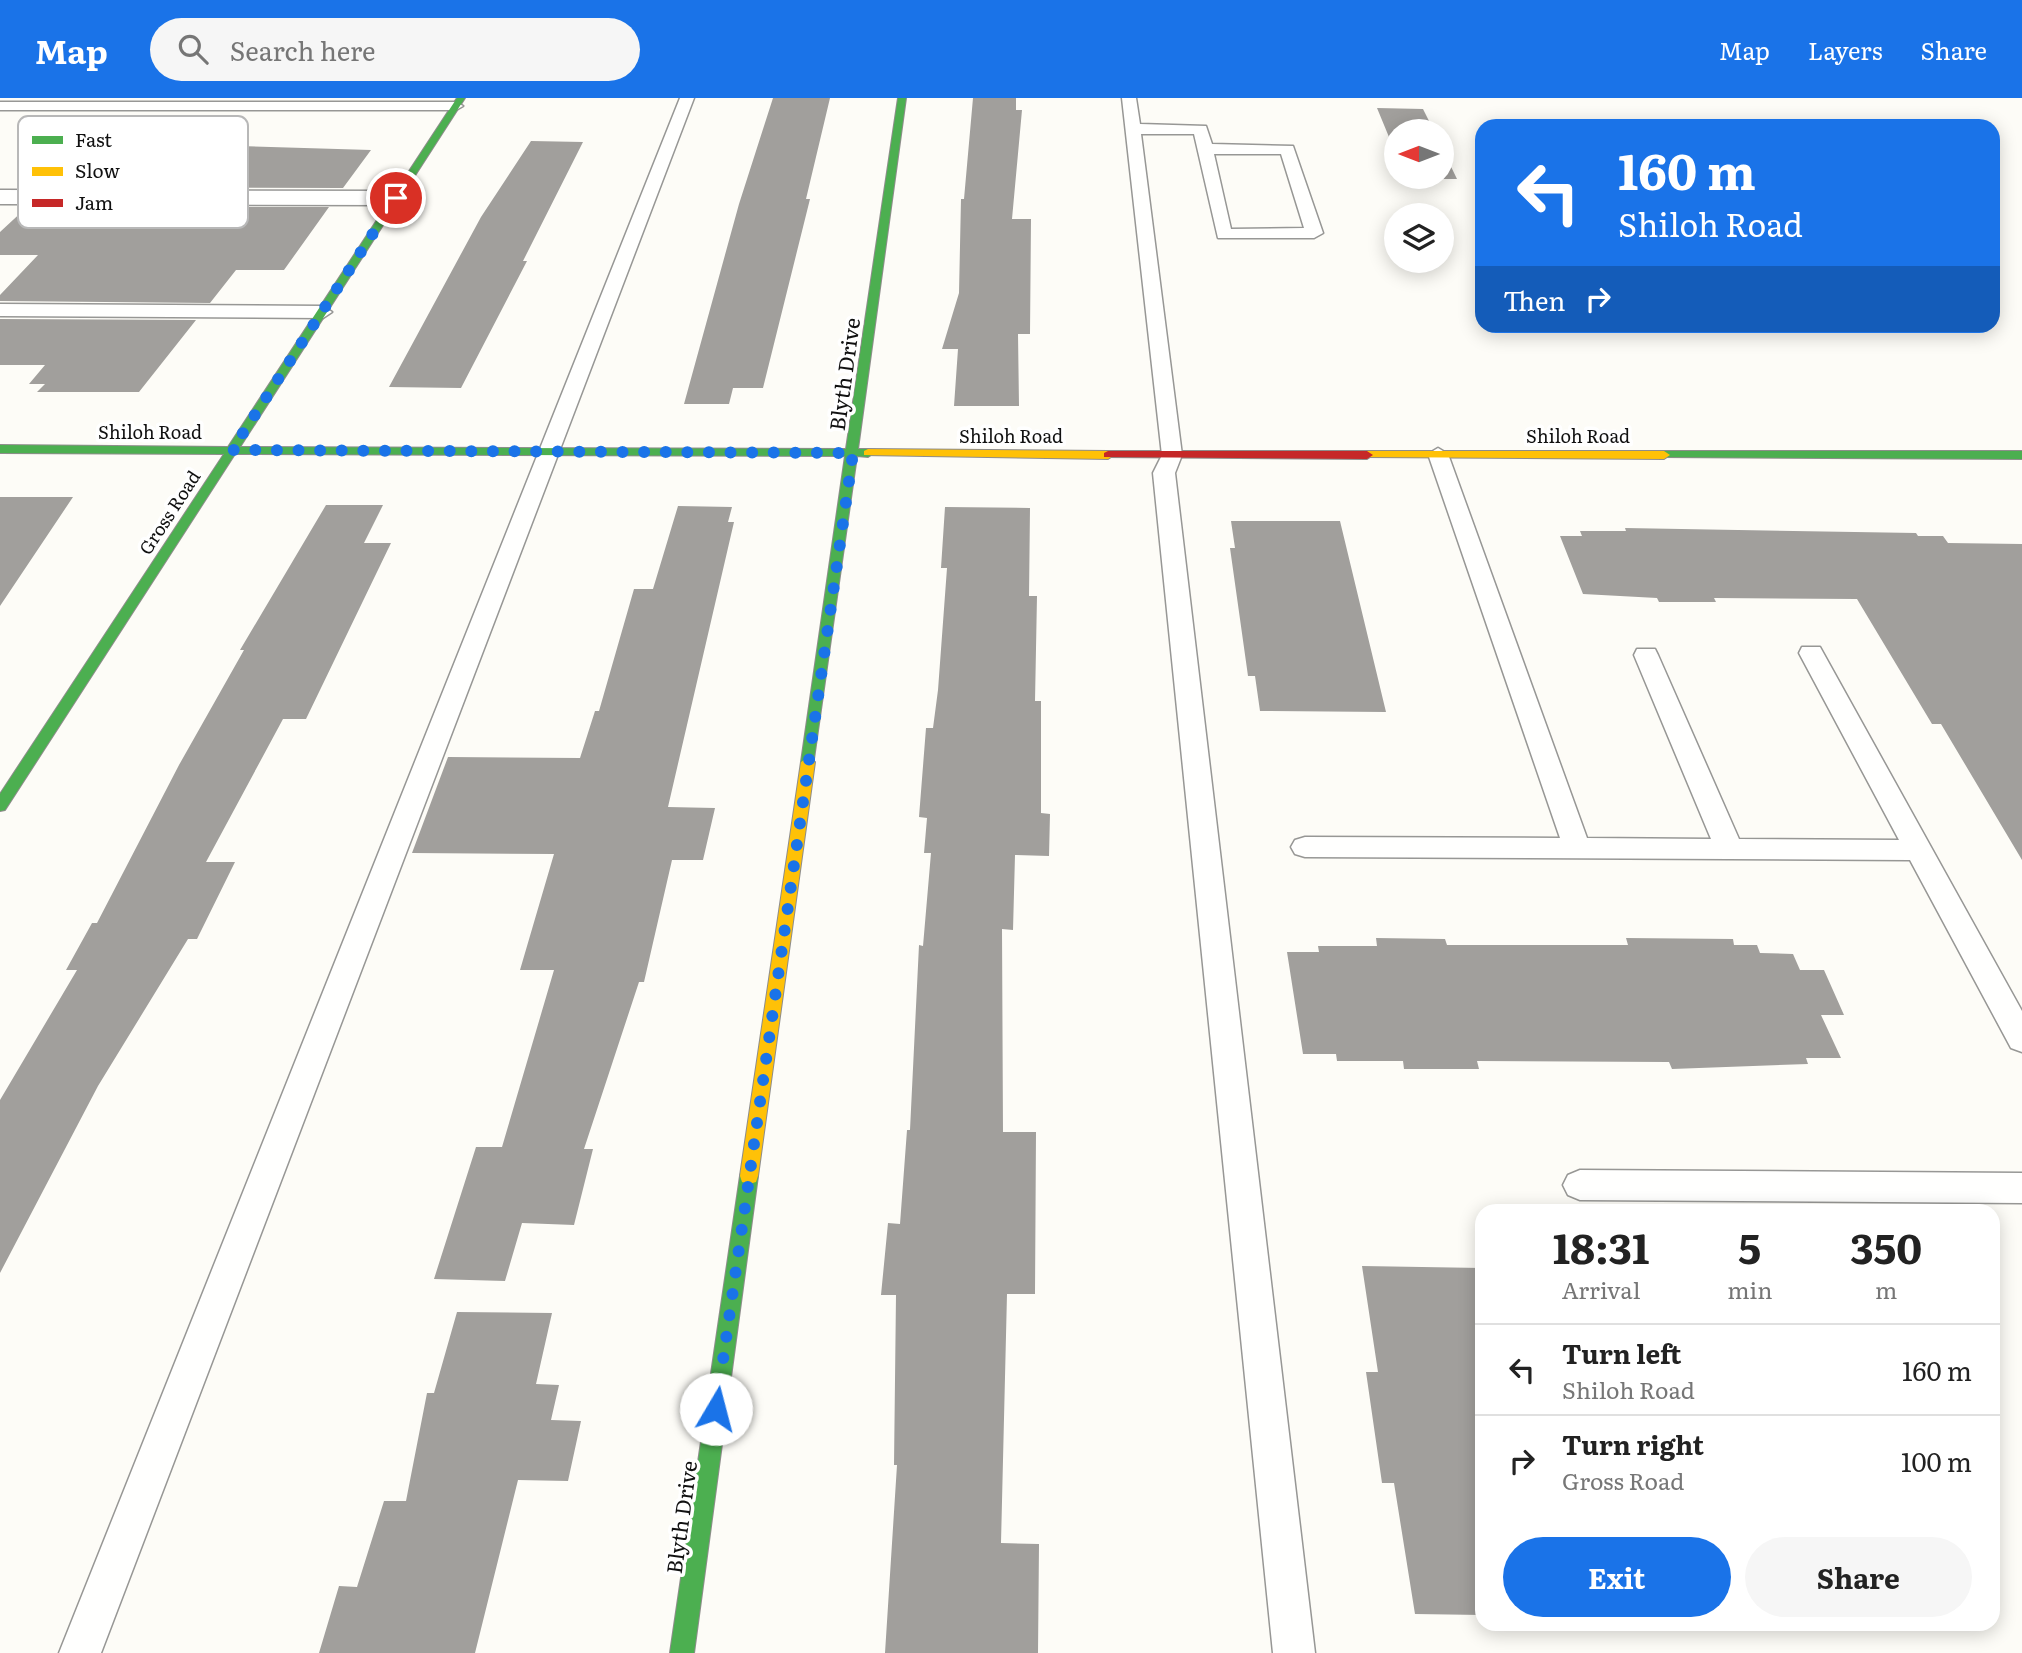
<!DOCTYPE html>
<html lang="en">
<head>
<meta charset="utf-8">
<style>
	:root { --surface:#fff; --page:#f6f6f6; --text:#222; --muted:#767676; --line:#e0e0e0; --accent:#1a73e8 }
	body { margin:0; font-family:Literata,serif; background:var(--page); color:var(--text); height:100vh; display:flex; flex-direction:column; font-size:26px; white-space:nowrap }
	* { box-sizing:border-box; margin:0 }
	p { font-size:23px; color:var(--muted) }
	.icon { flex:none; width:38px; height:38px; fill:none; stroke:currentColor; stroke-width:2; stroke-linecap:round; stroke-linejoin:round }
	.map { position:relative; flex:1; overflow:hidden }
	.sheet { position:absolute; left:1475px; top:1106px; width:525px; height:427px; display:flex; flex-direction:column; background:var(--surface); border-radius:21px; box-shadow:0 4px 18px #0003 }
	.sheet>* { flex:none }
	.banner { position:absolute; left:1475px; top:21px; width:525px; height:214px; border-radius:21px; box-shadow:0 4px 18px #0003; background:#1a73e8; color:#fff; overflow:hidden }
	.needle { width:46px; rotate:270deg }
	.controls { position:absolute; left:1384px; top:21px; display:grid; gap:14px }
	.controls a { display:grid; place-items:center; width:70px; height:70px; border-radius:50%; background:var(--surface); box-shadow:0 4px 18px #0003; font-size:35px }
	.pin { position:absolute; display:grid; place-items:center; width:60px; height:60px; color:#fff; margin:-30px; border:4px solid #fff; border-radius:50%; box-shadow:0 2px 7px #0007 }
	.me { position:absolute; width:77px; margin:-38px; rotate:8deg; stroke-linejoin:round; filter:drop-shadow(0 0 5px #0008) }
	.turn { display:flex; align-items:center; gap:24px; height:147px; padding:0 28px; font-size:32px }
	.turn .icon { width:91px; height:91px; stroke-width:2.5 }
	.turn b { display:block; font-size:49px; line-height:60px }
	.then { display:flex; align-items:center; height:66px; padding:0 28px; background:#0003; gap:14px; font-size:26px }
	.eta { display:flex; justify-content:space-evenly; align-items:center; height:119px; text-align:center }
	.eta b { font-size:42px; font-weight:700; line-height:49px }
	.cta { display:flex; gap:14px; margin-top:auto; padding:14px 28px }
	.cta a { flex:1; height:80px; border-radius:42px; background:var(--accent); color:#fff; font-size:28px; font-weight:700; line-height:80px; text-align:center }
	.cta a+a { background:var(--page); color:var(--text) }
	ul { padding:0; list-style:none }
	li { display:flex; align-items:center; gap:21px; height:91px; padding:0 28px; border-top:2px solid var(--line) }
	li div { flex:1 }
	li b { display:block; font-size:26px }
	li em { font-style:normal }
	header { display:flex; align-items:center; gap:42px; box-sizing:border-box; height:98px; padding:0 35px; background:var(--accent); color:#fff }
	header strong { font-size:33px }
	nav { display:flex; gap:38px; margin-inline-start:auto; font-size:24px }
	.search { width:490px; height:63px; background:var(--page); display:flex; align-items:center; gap:18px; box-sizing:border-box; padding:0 24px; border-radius:38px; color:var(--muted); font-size:26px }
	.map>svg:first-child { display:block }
</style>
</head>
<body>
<header>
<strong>Map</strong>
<div class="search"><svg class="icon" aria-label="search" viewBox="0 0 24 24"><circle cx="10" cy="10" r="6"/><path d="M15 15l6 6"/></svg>Search here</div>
<nav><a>Map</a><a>Layers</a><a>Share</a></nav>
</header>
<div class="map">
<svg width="2022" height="1555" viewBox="0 0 2022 1555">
	<rect width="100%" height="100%" fill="#fdfcf7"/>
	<path fill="#a19f9c" d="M773 0H830L806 101H810L763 290H733L729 306H684L739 106Z
		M973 0H1016V12H1022L1012 121H1031L1030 236H1018L1019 308H954L958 251H942L959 195 961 101H964Z
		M1377 10 1423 11 1434 33H1396V56Z
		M105 37 214 40 207 47 371 52 343 90 48 89Z
		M531 43 583 44 523 163H527L461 290 389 289 481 119Z
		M1442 50 1457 81H1407L1442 79Z
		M27 109H329L284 172H236L210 205 0 203V197L38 157H0V134Z
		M0 221 196 222 139 294H37L45 286H29L45 267H0Z
		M0 399H73L0 508Z
		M326 407H383L364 445H391L306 621H283L206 764H235L197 841H188L98 988 0 1175V1002L77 872H66L92 825H97L179 667 244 552H240Z
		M678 408 732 409 728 424H734L668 709 715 710 703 762H672L644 884H639L584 1051H593L574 1127 522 1125 505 1183 434 1181 476 1049H502L554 872H520L554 756 412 755 448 659 580 660 595 613H599L634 491H653Z
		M945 409 1030 410 1029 498H1037L1035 603H1041V715L1050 716 1049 758 1015 757 1013 832 1002 831 1003 1034H1036L1035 1196H1007L1001 1445 1039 1446 1038 1555H885L897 1367H894L896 1197H881L888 1125 900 1126 907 1032H910L919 847 923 848 931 755H924L927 720 919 719 926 630H933L938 592 947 470H941Z
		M1231 423H1340L1386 614 1260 613 1255 578H1248L1230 450H1235Z
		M1625 430 1916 435 1918 438H1943L1948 445 2022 446V762L1941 626H1932L1857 501 1714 500 1716 504H1659L1657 500 1583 496 1560 438H1582L1580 433H1626Z
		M1376 840 1445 841 1447 847H1628L1626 840 1733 841 1734 847H1757L1760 855 1793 856 1800 872H1824L1844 917H1821L1841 960H1806L1808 966 1672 971 1669 964 1477 963 1479 971H1404L1403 963H1337L1336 956H1303L1287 854H1319L1318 848H1377Z
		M1362 1168 1482 1170V1517L1415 1516 1394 1385H1382L1366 1274H1378Z
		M457 1214 552 1215 536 1286 559 1287 551 1322 581 1323 568 1383 518 1382 475 1555H319L339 1488 357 1489 384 1403H406L427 1295H434Z"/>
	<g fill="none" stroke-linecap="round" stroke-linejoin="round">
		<g stroke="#979795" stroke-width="3">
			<path id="lane" d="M680 0H694L101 1555H59Z
				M1122 0H1136L1140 26 1206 28 1212 46 1293 48 1323 135 1314 140H1218L1194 36H1141L1182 357 1175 375 1315 1555H1273L1153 375 1162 357ZM1214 56H1281L1304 130 1231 131Z
				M0 4H456L463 8 456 12H0Z
				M0 206 323 208 332 214 323 220 0 218Z
				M1438 350 1448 356 1587 740 1711 741 1634 557 1637 551H1655L1658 557 1739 741 1899 742 1799 555 1802 549H1820L2022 913V954L2011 950 1910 762 1305 759 1295 756 1291 749 1295 742 1305 739 1560 740 1428 356Z
				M1580 1072 2022 1075V1105L1580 1102 1568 1097 1563 1087 1568 1077Z"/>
		</g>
		<g stroke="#979795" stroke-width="3">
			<path id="street" d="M0 92 396 93 407 100 396 107 0 106Z"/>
		</g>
		<g stroke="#8e8d8b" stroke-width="2">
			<path id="fast" d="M457 0H465L240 349 846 351 898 0H906L858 351H868L874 355 868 359 857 358 813 668 808 669 801 664 845 358 235 356 5 712 0 713V696L224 356 0 355V347L228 349Z
				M1664 353H2022V361L1660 359V355Z
				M749 1070 756 1072 758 1078 694 1555H670L740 1078 742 1072Z"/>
		</g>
		<g stroke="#8e8d8b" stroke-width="2">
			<path id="slow" d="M868 351 1108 353 1114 357 1108 361 864 357V353Z
				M1367 353H1664L1670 357 1664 361 1363 359V355Z
				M808 659 815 664 758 1078 756 1084 749 1086 742 1084 740 1078 801 664Z"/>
		</g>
		<g stroke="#8e8d8b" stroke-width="2">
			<path id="jam" d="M1108 353H1367L1373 357 1367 361 1104 359V355Z"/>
		</g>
		<use href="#lane" fill="#fffffe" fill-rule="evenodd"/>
		<use href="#street" fill="#fffffe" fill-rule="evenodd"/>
		<use href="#fast" fill="#4caf50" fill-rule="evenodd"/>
		<use href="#slow" fill="#ffc107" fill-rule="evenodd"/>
		<use href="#jam" fill="#c62828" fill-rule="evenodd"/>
	</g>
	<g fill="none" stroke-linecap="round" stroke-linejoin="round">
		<path stroke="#1a73e8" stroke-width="12" stroke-dasharray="0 21.6" d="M396 100 232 352 853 355 716 1311"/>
	</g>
	<g text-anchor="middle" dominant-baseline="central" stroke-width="7" stroke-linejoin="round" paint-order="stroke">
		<g font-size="18" fill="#111" stroke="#fff">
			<text x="150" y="333">Shiloh Road</text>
			<text x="1011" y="337">Shiloh Road</text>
			<text x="1578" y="337">Shiloh Road</text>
			<text transform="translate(169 414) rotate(-57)">Gross Road</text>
		</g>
		<g font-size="21" fill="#111" stroke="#fff">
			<text transform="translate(843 276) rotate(-82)">Blyth Drive</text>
			<text transform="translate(680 1419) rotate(-82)">Blyth Drive</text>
		</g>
	</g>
	<rect x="18" y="18" width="230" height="112" rx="10" fill="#fff" stroke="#b8b8b8" stroke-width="2"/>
	<rect x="32" y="38" width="31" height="8" fill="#4caf50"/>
	<rect x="32" y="69" width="31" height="9" fill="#ffc107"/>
	<rect x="32" y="101" width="31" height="8" fill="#c62828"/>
	<g font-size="19" fill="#111">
		<text x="75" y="49">Fast</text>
		<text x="75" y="80">Slow</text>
		<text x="75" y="112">Jam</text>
	</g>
</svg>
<div class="controls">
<a><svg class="needle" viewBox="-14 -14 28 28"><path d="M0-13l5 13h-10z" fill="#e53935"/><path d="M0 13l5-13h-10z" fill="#767676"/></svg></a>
<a><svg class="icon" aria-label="layers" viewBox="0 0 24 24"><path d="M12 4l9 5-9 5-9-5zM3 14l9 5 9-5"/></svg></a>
</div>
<div class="pin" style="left:396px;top:100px;background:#d93025"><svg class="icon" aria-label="arrive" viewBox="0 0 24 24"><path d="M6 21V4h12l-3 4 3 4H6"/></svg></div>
<svg class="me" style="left:716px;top:1311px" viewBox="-20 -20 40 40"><circle r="19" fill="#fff"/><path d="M0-13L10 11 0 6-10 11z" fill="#1a73e8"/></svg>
<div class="banner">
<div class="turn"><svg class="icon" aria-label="left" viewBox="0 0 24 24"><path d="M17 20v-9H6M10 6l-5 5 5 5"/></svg><div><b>160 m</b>Shiloh Road</div></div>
<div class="then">Then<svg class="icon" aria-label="right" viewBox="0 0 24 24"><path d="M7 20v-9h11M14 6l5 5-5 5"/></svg></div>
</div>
<section class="sheet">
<div class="eta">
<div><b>18:31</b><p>Arrival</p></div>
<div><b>5</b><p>min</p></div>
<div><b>350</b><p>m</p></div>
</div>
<ul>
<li><svg class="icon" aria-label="left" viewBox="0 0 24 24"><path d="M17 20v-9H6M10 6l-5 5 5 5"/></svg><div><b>Turn left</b><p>Shiloh Road</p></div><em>160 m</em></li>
<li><svg class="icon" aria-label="right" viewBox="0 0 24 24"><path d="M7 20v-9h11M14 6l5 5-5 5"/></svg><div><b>Turn right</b><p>Gross Road</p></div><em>100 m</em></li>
</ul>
<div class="cta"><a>Exit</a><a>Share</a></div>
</section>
</div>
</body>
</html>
